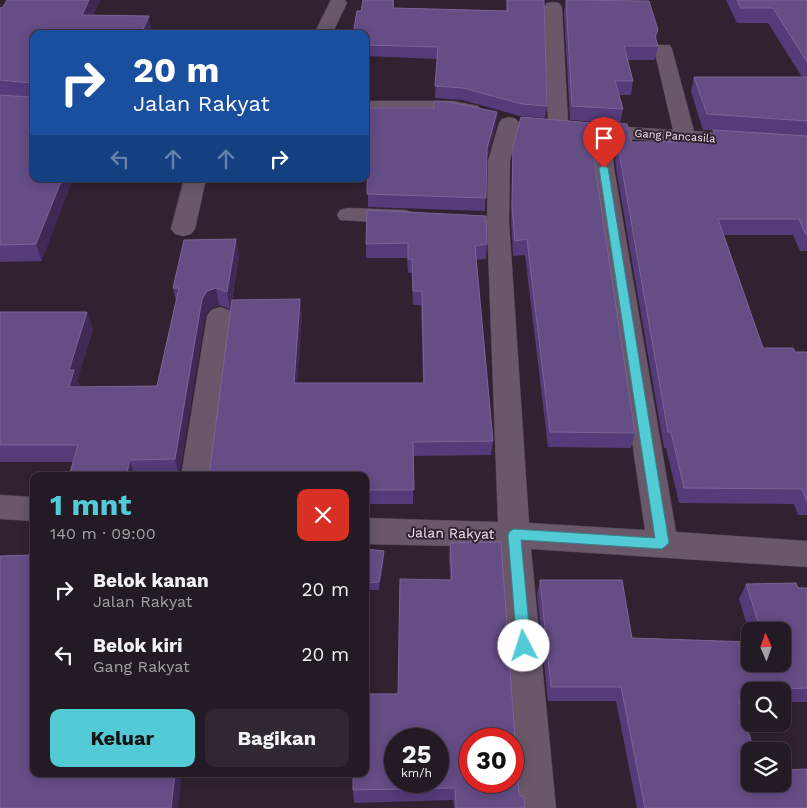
<!DOCTYPE html>
<html lang="id">
<head>
<meta charset="utf-8">
<style>
	:root { --surface:#241a25; --page:#302732; --text:#f1f3f6; --muted:#a3a1a7; --line:#413842; --accent:#52cbd7 }
	body { margin:0; font-family:"Work Sans",sans-serif; background:var(--page); color:var(--text); height:100vh; display:flex; flex-direction:column; font-size:19px; white-space:nowrap }
	* { box-sizing:border-box; margin:0 }
	p { font-size:16px; color:var(--muted) }
	.icon { flex:none; width:28px; height:28px; fill:none; stroke:currentColor; stroke-width:2; stroke-linecap:round; stroke-linejoin:round }
	.map { position:relative; flex:1; overflow:hidden }
	.panel { position:absolute; left:30px; top:472px; width:339px; height:305px; display:flex; flex-direction:column; background:var(--surface); border-radius:10px; box-shadow:0 2px 12px #0003,0 0 0 1px var(--line) }
	.panel>* { flex:none }
	.top-card { position:absolute; left:30px; top:30px; width:339px; height:152px; border-radius:10px; box-shadow:0 2px 12px #0003,0 0 0 1px var(--line); background:#1a4fa0; color:#fff; overflow:hidden }
	.needle { width:32px; rotate:358deg }
	.tools { position:absolute; left:741px; top:622px; display:grid; gap:10px }
	.tools a { display:grid; place-items:center; width:50px; height:50px; border-radius:10px; background:var(--surface); box-shadow:0 2px 12px #0003,0 0 0 1px var(--line); font-size:25px }
	.speed { position:absolute; left:384px; top:728px; display:flex; gap:10px; font-size:25px; font-weight:700; text-align:center }
	.speed>* { display:grid; place-content:center; width:65px; height:65px; border-radius:50%; background:var(--surface); box-shadow:0 2px 12px #0003,0 0 0 1px var(--line); line-height:1 }
	.speed small { font-size:12px; font-weight:400 }
	.speed .limit { border:8px solid #d22; background:#fff; color:#111 }
	.pin { position:absolute; display:grid; place-items:center; width:42px; height:42px; color:#fff; margin:-51px -21px; border-radius:50% 50% 50% 0; rotate:-45deg; box-shadow:0 0 5px #0007 }
	.pin .icon { rotate:45deg }
	.me { position:absolute; width:55px; margin:-28px; rotate:355deg; stroke-linejoin:round; filter:drop-shadow(0 0 4px #0008) }
	.turn { display:flex; align-items:center; gap:18px; height:105px; padding:0 20px; font-size:22px }
	.turn .icon { width:65px; height:65px; stroke-width:2.5 }
	.turn b { display:block; font-size:35px; line-height:42px }
	.lanes { display:flex; align-items:center; height:48px; padding:0 20px; background:#0003; justify-content:center; gap:25px; direction:ltr }
	.lanes .off { opacity:.35 }
	.round { display:grid; place-items:center; flex:none; width:52px; height:52px; border-radius:10px; background:var(--page) }
	.overview { display:flex; align-items:center; justify-content:space-between; height:85px; padding:0 20px }
	h1 { font-size:30px; font-weight:700; line-height:38px; color:var(--accent) }
	.button { display:flex; gap:10px; margin-top:auto; padding:10px 20px }
	.button a { flex:1; height:58px; border-radius:10px; background:var(--accent); color:#111; font-size:20px; font-weight:700; line-height:58px; text-align:center }
	.button a+a { background:var(--page); color:var(--text) }
	ul { padding:0; list-style:none }
	li { display:flex; align-items:center; gap:15px; height:65px; padding:0 20px }
	li div { flex:1 }
	li b { display:block; font-size:19px }
	li em { font-style:normal }
	.map>svg:first-child { display:block }
</style>
</head>
<body>
<div class="map">
<svg width="807" height="808" viewBox="0 0 807 808">
	<rect width="100%" height="100%" fill="#302231"/>
	<g fill="none" stroke-linecap="round" stroke-linejoin="round">
		<g stroke="#4c404d" stroke-width="1">
			<path id="minor" d="M331 0H345L347 3 332 34H314Z
				M553 2 559 3 562 7 568 123 673 130 654 49 656 45H670L672 49 694 131 807 139V151L612 138 614 168 676 532 807 541V567L531 549 556 808H518L500 547 365 544V518L498 522 487 221 488 161 499 123 502 119 509 117 516 119 519 123 510 161 509 221 529 523 645 530 592 168 591 137 547 132 544 128 548 123 544 7 547 3Z
				M365 101H453L478 106 481 110 478 114 471 116 453 113H365Z
				M184 179H206L195 229 191 234 183 236 175 234 171 229Z
				M348 208 404 210 412 212 415 217 412 222 404 224 340 220 337 215 340 210Z
				M220 307 229 310 233 316 211 476H181L207 316 211 310Z
				M0 495 34 497V521L0 519Z"/>
		</g>
		<use href="#minor" fill="#68586a" fill-rule="evenodd"/>
	</g>
	<path fill="#543b79" d="M7 0H100L93 15 152 32 34 34 42 261 0 262V8L3 7Z
		M363 0H394V8L506 11V0H544L547 106 545 118 520 116 462 100 435 98 437 59 365 56V34L361 11Z
		M566 0 658 30 656 39 658 46 655 60H628L633 81 631 95H619L623 109 620 124 570 120 564 12Z
		M726 0H807V251H800L793 235H724L763 348 795 352H807V515H798L794 504 679 503 666 448H664L616 168 614 139 617 123 632 142H710L713 130H703L691 92 694 77H802L768 23H737Z
		M365 108 497 112 496 125 487 158 485 211 368 207V166H365Z
		M513 146 593 153 635 433 631 448 548 447 525 255 513 256 511 221 512 161Z
		M367 210 487 244 486 259 476 260 493 441 491 455 413 456V504H365V476L230 309 219 305 210 308 205 316 179 476H69L73 462H0V312H87L93 329 77 380 80 387 157 386 176 301 173 288 236 239 239 256 232 300 302 314 297 383H423L421 305H413L412 273H408L407 258H366V244Z
		M450 543 519 795 525 808H454L453 800 354 803 353 790 398 694 450 580 449 559Z
		M365 549 384 551V559L379 590H365Z
		M540 580 632 638 750 664 782 631H750V636L739 599 746 584 807 588V702H782V691H750V715L743 714 750 784 807 808H637L616 701H548L537 594Z"/>
	<path fill="#3e2957" d="M89 0H100L86 30 82 15Z
		M149 16 152 32V34H141Z
		M497 112 496 125 486 161 487 148Z
		M62 179H73L42 261 36 244Z
		M236 239 239 256 230 309 227 292Z
		M216 288 219 305 210 308 205 316 179 476 175 459 202 299 207 291Z
		M300 299 302 314 296 397 294 383Z
		M87 312 93 329 77 380 80 387H69V370Z
		M130 460 135 476H126Z
		M384 551V559L379 590V582Z
		M175 774H182L178 808H171Z"/>
	<path fill="#654d86" stroke="#7a6597" fill-rule="evenodd" d="M7 0H89L82 15 149 16 141 34H34V179H62L36 244 0 245V95L29 97 31 83 0 80V8L3 7Z
		M363 0H393V8L508 11 507 0H544L547 106 522 104 463 88 435 86 438 47 365 45V34H353L357 11H361Z
		M566 0 649 1 658 30 655 36 658 46H624L633 81H615L623 109 572 106Z
		M737 0H807V62L773 8H741Z
		M694 77H807V121L707 114Z
		M434 101 449 102 497 112 487 148 486 198 367 194 368 153H365V108H434Z
		M521 117 592 123 593 153 635 433 550 432 527 239 515 241 512 206 513 146Z
		M617 123 627 124 632 142H717L713 130 807 136V235H806L799 219H718L763 348H793L795 352H807V500H806L802 489 684 488 671 432H668L619 152Z
		M367 210 486 216 487 244 475 246 493 441 413 442 414 490H365V476H209L232 300 300 299 294 383H424L422 291H413L412 259H408V243L366 244Z
		M236 239 227 292 216 288 207 291 202 299 175 459 130 460 126 476H69L78 445H0V312H87L69 370H74L69 387 157 386 179 288H173L184 240Z
		M501 542 519 795 524 797 525 808H456L455 788 353 790V774H365V694H398L400 579 452 580 450 543ZM395 739H438V781H395ZM470 739H512V781H470Z
		M365 549 384 551 379 582 365 583Z
		M34 555V774H175L171 808H0V556Z
		M540 580H622L632 638 750 642V664H782V631H761L746 584 796 583 798 588H807V688L759 690V691H750V701L739 700 754 751H750V784H782V770L807 769V808H645L621 687H551Z"/>
	<path fill="#52cbd7" stroke="#35848c" d="M604 165 608 168 669 543 662 549 521 540 531 646 529 650 524 652 519 650 517 646 508 535 510 531 514 529 655 538 599 168Z"/>
	<g text-anchor="middle" dominant-baseline="central" stroke-width="4" stroke-linejoin="round" paint-order="stroke">
		<g font-size="11" fill="#f0e6f1" stroke="#302231">
			<text transform="translate(675 136) rotate(4)">Gang Pancasila</text>
		</g>
		<g font-size="14" fill="#f0e6f1" stroke="#302231">
			<text transform="translate(451 533) rotate(1)">Jalan Rakyat</text>
		</g>
	</g>
</svg>
<div class="tools">
<a><svg class="needle" viewBox="-14 -14 28 28"><path d="M0-13l5 13h-10z" fill="#e53935"/><path d="M0 13l5-13h-10z" fill="#a3a1a7"/></svg></a>
<a><svg class="icon" aria-label="search" viewBox="0 0 24 24"><circle cx="10" cy="10" r="6"/><path d="M15 15l6 6"/></svg></a>
<a><svg class="icon" aria-label="layers" viewBox="0 0 24 24"><path d="M12 4l9 5-9 5-9-5zM3 14l9 5 9-5"/></svg></a>
</div>
<div class="speed"><div>25<small>km/h</small></div><div class="limit">30</div></div>
<div class="pin" style="left:604px;top:168px;background:#d93025"><svg class="icon" aria-label="arrive" viewBox="0 0 24 24"><path d="M6 21V4h12l-3 4 3 4H6"/></svg></div>
<svg class="me" style="left:524px;top:646px" viewBox="-20 -20 40 40"><circle r="19" fill="#fff"/><path d="M0-13L10 11 0 6-10 11z" fill="#52cbd7"/></svg>
<div class="top-card">
<div class="turn"><svg class="icon" aria-label="right" viewBox="0 0 24 24"><path d="M7 20v-9h11M14 6l5 5-5 5"/></svg><div><b>20 m</b>Jalan Rakyat</div></div>
<div class="lanes"><svg class="icon off" aria-label="left" viewBox="0 0 24 24"><path d="M17 20v-9H6M10 6l-5 5 5 5"/></svg><svg class="icon off" aria-label="ahead" viewBox="0 0 24 24"><path d="M12 20V5M6 11l6-6 6 6"/></svg><svg class="icon off" aria-label="ahead" viewBox="0 0 24 24"><path d="M12 20V5M6 11l6-6 6 6"/></svg><svg class="icon" aria-label="right" viewBox="0 0 24 24"><path d="M7 20v-9h11M14 6l5 5-5 5"/></svg></div>
</div>
<section class="panel">
<div class="overview"><div><h1>1 mnt</h1><p>140 m · 09:00</p></div><a class="round" style="background:#d93025;color:#fff"><svg class="icon" aria-label="close" viewBox="0 0 24 24"><path d="M6 6l12 12M18 6L6 18"/></svg></a></div>
<ul>
<li><svg class="icon" aria-label="right" viewBox="0 0 24 24"><path d="M7 20v-9h11M14 6l5 5-5 5"/></svg><div><b>Belok kanan</b><p>Jalan Rakyat</p></div><em>20 m</em></li>
<li><svg class="icon" aria-label="left" viewBox="0 0 24 24"><path d="M17 20v-9H6M10 6l-5 5 5 5"/></svg><div><b>Belok kiri</b><p>Gang Rakyat</p></div><em>20 m</em></li>
</ul>
<div class="button"><a>Keluar</a><a>Bagikan</a></div>
</section>
</div>
</body>
</html>
